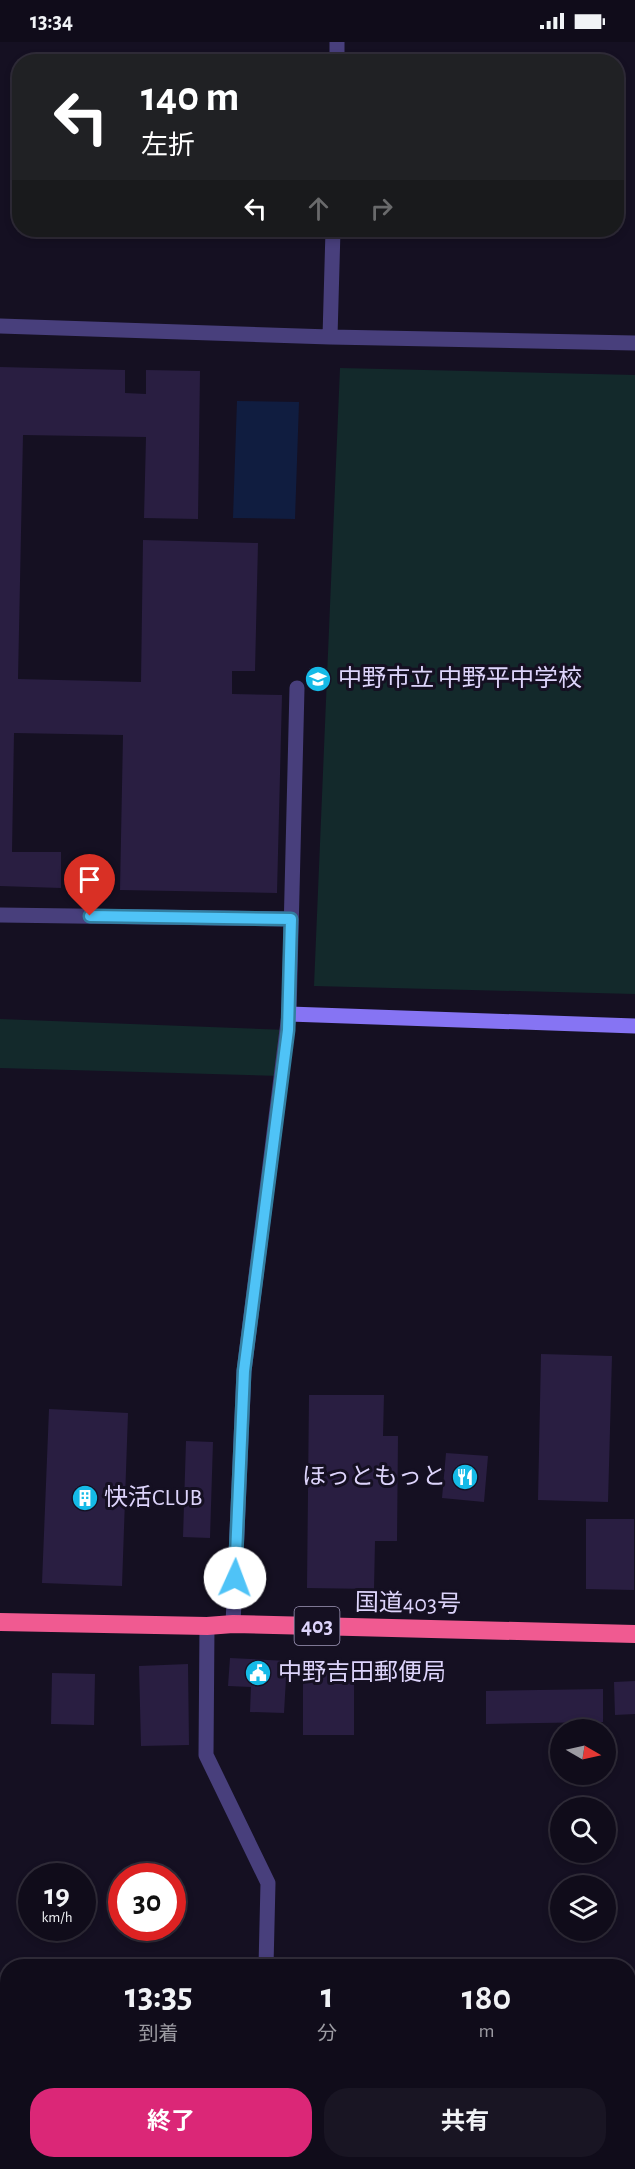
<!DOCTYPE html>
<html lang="ja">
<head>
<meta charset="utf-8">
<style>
	:root { --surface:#100c1a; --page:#191523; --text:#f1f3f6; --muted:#9c9ba2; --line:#302c39; --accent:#db2777 }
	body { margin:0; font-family:"Alegreya Sans","Noto Sans JP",sans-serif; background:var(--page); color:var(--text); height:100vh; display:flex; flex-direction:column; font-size:22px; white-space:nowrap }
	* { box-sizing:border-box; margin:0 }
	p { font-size:20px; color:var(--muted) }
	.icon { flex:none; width:33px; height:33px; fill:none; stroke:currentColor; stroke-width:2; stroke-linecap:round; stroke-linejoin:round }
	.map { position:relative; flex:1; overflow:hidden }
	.sheet { position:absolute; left:0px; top:1917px; width:636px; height:210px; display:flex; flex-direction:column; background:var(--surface); border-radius:24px 24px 0 0; box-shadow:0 3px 9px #0003,0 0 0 2px var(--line) }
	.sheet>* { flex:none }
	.banner { position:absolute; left:12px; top:12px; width:612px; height:183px; border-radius:24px; box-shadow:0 3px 9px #0003,0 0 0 2px var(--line); background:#202124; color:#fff; overflow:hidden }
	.needle { width:39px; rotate:99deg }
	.tools { position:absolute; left:550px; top:1677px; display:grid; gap:12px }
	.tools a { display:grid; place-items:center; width:66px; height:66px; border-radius:50%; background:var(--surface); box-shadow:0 3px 9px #0003,0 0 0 2px var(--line); font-size:30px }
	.speed { position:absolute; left:18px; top:1821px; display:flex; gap:12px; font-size:30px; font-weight:700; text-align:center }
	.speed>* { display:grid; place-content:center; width:78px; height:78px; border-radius:50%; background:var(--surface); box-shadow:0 3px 9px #0003,0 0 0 2px var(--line); line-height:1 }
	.speed small { font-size:15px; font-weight:400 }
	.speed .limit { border:9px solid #d22; background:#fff; color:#111 }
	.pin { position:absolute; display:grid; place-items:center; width:51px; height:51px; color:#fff; margin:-62px -26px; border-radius:50% 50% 50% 0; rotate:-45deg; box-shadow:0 0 6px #0007 }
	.pin .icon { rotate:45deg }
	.me { position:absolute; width:66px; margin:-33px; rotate:2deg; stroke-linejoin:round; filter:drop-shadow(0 0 4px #0008) }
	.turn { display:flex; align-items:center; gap:21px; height:126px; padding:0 30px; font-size:27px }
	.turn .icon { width:78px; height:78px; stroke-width:2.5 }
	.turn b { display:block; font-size:42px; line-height:51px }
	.lanes { display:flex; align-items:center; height:57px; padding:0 30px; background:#0003; justify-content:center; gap:30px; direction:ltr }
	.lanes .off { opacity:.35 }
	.eta { display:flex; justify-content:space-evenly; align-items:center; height:102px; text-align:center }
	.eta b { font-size:36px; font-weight:700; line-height:42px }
	.primary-button { display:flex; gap:12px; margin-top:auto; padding:12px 30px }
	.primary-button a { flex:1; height:69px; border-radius:24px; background:var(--accent); color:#fff; font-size:24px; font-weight:700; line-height:69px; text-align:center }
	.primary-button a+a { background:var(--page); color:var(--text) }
	.status { display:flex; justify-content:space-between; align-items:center; height:42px; padding:0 30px; background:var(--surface); direction:ltr }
	.status svg { height:16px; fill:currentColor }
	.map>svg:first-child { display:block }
</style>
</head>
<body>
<div class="status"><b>13:34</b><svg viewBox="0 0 49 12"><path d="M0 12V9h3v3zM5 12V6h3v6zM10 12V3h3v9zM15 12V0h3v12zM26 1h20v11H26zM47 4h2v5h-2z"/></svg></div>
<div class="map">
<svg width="635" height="2127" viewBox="0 0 635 2127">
	<rect width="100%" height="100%" fill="#151022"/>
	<path fill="#13292b" d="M340 326 635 333V952L314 944Z
		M0 977 288 988 282 1034 0 1026Z"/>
	<path fill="#101d40" d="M237 359 299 360 295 477 233 476Z"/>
	<path fill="#291e41" d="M0 325 125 328V351L146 352V328L200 329 198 477 144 476 146 395 23 393 18 637 141 640 143 498 258 501 255 629H232V652L282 653 277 851 120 848 123 693 14 691 12 810H61V846L0 844Z
		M541 1312 612 1314 608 1460 538 1458Z
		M309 1353H384L383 1394H398L397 1499H375L374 1547 307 1546Z
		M49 1367 128 1371 122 1544 42 1541Z
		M186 1399 213 1400 210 1496 183 1495Z
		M446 1411 488 1414 484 1460 442 1456Z
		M586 1477H634V1548L586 1547Z
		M230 1616 287 1619 284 1671 250 1670 251 1645 228 1644Z
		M188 1622 189 1703 141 1704 139 1624Z
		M303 1624H354V1693H303Z
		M52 1631 95 1632 94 1683 51 1682Z
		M635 1639V1672L615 1673 614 1640Z
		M603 1647V1680L486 1682V1649Z"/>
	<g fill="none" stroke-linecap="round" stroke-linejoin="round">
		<path stroke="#483f7c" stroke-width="15" d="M0 873 291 877
			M289 972 297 646"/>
		<path stroke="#483f7c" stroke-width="15" d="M337 20V0
			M0 284 330 295 635 301
			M330 295 333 188
			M233 1582 244 1329 289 972
			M207 1584 206 1713 268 1841 266 1924
			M261 2127 262 2120"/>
		<path stroke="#8674f3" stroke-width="15" d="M289 972 635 984"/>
		<path stroke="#f05a91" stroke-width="18" d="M0 1580 207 1584 233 1582 635 1592"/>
	</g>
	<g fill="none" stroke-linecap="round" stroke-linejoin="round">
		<g stroke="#337fa1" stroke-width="15">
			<path id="route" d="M90 874 291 877 288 988 244 1329 235 1536"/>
		</g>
		<use href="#route" stroke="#4fc3f7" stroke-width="10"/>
	</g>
	<defs>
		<g id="school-disc" transform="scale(1.35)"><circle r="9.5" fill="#15bae7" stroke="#151022"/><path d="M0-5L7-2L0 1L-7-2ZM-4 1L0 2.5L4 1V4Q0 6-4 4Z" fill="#fff"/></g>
		<g id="restaurant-disc" transform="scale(1.35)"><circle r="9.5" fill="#15bae7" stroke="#151022"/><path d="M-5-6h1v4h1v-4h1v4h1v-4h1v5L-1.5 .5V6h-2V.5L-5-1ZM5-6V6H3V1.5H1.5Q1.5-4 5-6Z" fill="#fff"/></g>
		<g id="building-disc" transform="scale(1.35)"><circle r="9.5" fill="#15bae7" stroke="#151022"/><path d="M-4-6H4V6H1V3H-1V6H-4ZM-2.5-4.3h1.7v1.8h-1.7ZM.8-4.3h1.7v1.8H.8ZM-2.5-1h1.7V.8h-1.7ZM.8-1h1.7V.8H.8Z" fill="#fff"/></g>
		<g id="civic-disc" transform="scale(1.35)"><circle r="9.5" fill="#15bae7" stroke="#151022"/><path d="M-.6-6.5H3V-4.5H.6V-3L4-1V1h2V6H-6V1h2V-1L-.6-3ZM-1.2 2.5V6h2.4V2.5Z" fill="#fff"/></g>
	</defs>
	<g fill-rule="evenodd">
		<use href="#school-disc" x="318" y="637"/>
		<use href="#restaurant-disc" x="465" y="1435"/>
		<use href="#building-disc" x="85" y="1456"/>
		<use href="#civic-disc" x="258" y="1631"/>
	</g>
	<g text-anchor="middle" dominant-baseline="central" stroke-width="6" stroke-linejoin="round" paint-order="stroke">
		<rect fill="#151022" stroke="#a199ba" stroke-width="1.5" x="294.5" y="1565" width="45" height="38" rx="4.5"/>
		<g font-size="22" font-weight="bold" fill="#ddd4fb">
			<text x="317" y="1584">403</text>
		</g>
		<g font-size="24" fill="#ddd4fb" stroke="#151022" text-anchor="start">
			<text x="338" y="637">中野市立 中野平中学校</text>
			<text x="446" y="1435" text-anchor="end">ほっともっと</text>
			<text x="104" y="1456">快活CLUB</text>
			<text x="278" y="1631">中野吉田郵便局</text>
		</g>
		<g font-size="24" fill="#ddd4fb" stroke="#151022">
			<text transform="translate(408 1562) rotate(1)">国道403号</text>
		</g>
	</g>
</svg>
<div class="tools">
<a><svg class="needle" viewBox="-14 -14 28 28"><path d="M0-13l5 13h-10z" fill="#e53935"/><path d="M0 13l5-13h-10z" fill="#9c9ba2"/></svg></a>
<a><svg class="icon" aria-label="search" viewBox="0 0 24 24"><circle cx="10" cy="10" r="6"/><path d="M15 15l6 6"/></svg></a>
<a><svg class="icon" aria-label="layers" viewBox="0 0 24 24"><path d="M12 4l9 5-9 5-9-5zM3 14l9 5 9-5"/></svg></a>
</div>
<div class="speed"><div>19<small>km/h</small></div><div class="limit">30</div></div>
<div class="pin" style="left:90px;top:874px;background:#d93025"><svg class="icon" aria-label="arrive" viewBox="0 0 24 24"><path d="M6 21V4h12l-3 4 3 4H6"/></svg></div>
<svg class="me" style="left:235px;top:1536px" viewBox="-20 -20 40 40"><circle r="19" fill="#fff"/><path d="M0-13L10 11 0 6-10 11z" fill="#4fc3f7"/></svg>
<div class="banner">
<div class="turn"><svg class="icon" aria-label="left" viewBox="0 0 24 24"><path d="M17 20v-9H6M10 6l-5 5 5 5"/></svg><div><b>140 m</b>左折</div></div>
<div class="lanes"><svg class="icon" aria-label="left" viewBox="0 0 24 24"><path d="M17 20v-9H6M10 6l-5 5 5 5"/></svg><svg class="icon off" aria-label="ahead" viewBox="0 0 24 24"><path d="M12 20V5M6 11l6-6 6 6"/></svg><svg class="icon off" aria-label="right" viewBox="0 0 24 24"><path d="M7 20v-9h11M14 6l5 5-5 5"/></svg></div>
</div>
<section class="sheet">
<div class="eta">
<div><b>13:35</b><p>到着</p></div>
<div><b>1</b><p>分</p></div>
<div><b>180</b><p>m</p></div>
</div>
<div class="primary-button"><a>終了</a><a>共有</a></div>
</section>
</div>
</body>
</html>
